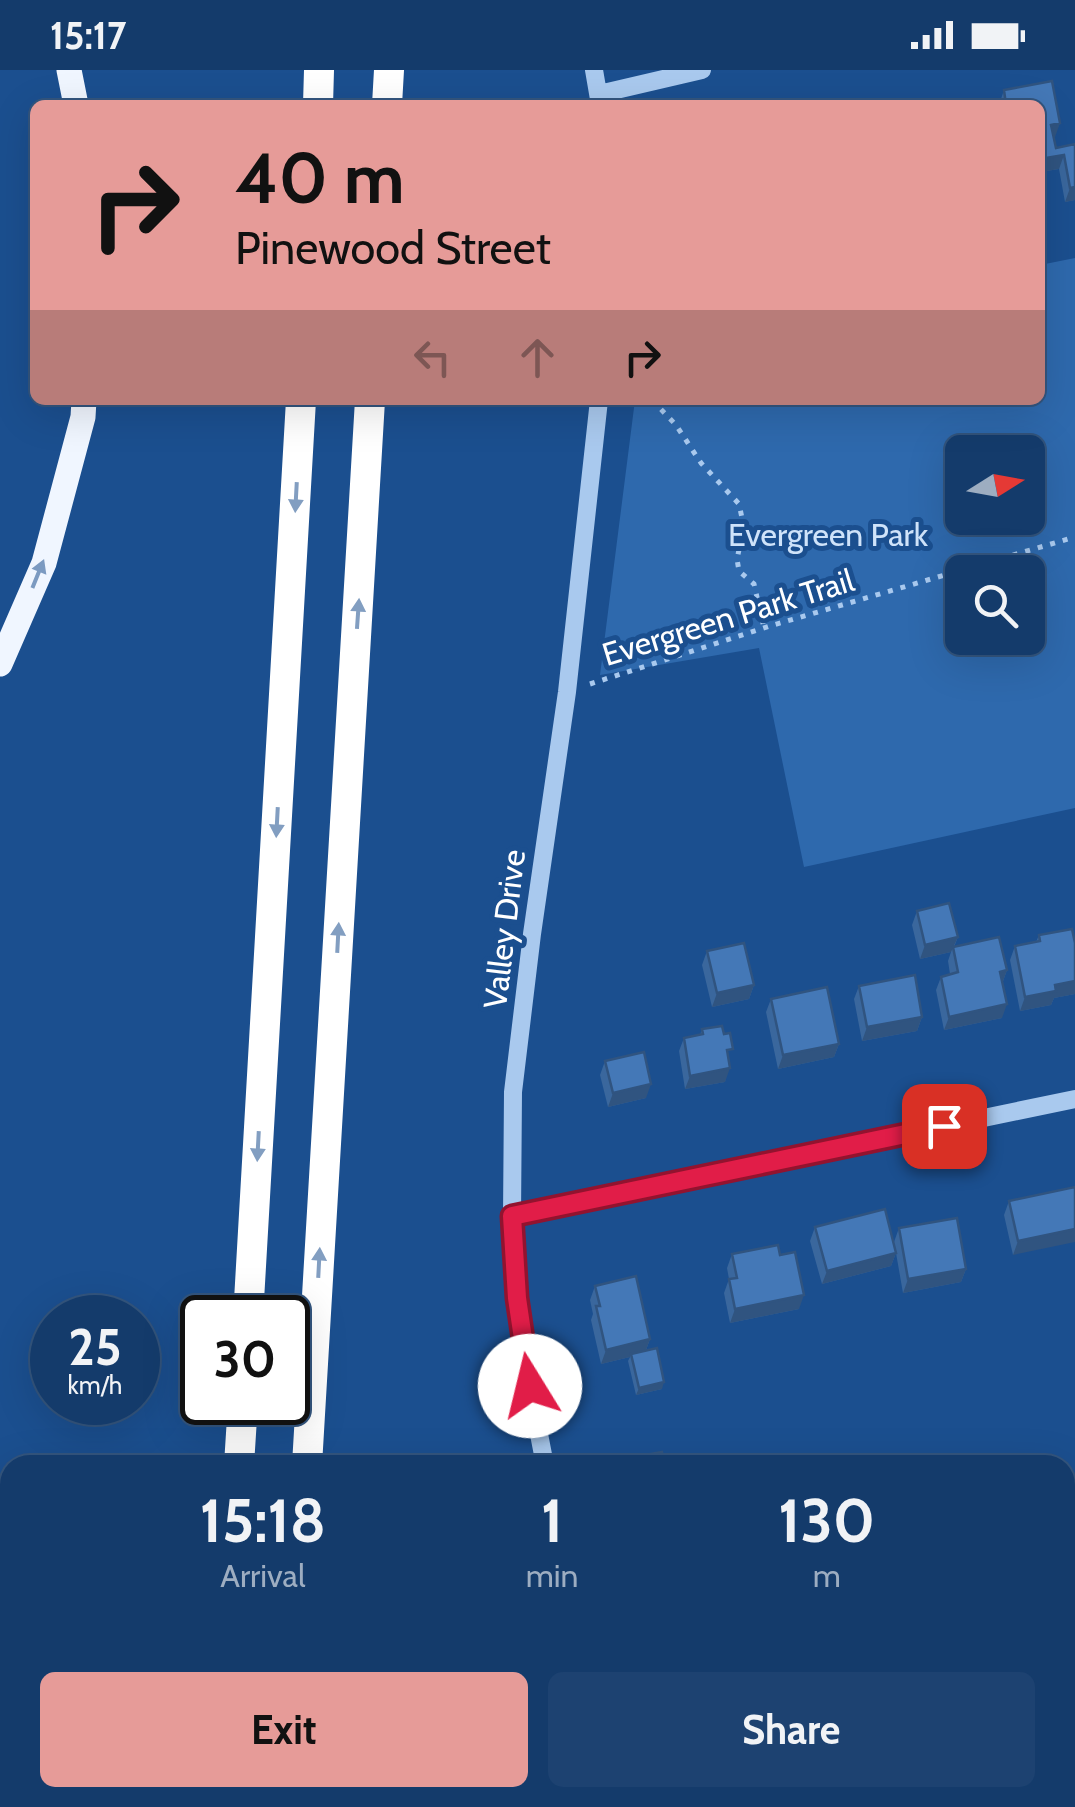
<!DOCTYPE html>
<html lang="en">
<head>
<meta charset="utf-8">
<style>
	:root { --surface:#143b6b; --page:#1d4271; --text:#f1f3f6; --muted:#9dadc1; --line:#33557e; --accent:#e69b98 }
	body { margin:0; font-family:Cabin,sans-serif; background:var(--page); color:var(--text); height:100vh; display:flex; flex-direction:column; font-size:38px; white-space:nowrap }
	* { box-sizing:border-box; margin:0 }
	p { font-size:32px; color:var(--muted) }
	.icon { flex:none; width:55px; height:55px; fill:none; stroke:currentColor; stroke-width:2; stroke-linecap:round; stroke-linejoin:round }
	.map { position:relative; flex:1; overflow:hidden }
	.details { position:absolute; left:0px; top:1385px; width:1075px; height:352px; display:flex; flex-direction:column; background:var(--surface); border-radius:30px 30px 0 0; box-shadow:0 10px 40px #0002,0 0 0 2px var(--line) }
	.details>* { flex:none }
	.guide { position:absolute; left:30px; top:30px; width:1015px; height:305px; border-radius:15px; box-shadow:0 10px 40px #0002,0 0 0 2px var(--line); background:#e69b98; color:#111; overflow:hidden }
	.needle { width:65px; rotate:79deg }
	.fabs { position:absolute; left:945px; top:365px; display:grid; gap:20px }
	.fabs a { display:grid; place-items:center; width:100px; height:100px; border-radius:15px; background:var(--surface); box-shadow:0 10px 40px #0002,0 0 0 2px var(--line); font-size:50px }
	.speed { position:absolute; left:30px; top:1225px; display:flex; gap:20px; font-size:50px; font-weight:700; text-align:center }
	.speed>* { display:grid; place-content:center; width:130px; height:130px; border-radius:50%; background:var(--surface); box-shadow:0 10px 40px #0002,0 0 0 2px var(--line); line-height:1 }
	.speed small { font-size:25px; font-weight:400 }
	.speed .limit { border:5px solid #111; border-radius:15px; background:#fff; color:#111 }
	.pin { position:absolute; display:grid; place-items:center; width:85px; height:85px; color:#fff; margin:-42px; border-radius:20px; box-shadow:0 5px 15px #0006 }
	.me { position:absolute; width:110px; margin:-55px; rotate:351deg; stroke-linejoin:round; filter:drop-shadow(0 0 8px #0008) }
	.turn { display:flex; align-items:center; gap:35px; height:210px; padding:0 40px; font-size:45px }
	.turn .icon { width:130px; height:130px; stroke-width:2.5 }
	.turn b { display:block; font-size:70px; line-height:85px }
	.lanes { display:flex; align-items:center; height:95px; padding:0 40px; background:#0003; justify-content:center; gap:50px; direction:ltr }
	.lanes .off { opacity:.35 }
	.eta { display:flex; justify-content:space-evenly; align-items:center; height:170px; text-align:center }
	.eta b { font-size:60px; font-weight:800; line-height:70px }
	.cta { display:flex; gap:20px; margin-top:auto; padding:20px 40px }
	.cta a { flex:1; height:115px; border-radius:15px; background:var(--accent); color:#111; font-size:40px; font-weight:800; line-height:115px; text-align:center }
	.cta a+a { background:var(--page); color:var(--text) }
	.status { display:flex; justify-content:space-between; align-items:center; height:70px; padding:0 50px; background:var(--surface); direction:ltr }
	.status svg { height:28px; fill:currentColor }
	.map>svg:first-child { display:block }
</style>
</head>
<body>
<div class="status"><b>15:17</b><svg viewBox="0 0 49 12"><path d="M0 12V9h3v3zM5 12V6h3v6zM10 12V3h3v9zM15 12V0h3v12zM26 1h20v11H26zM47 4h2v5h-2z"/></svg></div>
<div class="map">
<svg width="1075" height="1737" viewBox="0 0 1075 1737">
	<rect width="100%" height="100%" fill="#1b4f8f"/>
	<path fill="#2e69ad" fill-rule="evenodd" d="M1075 188V738L804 797 759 578 600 605 635 330H1040V195ZM962 382H1028V448H962ZM962 502H1028V568H962Z"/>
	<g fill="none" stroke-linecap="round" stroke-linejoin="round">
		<path stroke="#a9c9ee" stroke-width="5" stroke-dasharray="5 8" stroke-linecap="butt" d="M652 330 676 355 701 393 739 434 742 448V466L737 489 739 501 754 514 764 558
			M590 614 770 556 1075 467"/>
		<path stroke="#a9c9ee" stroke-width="18" d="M594 0 600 35
			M599 24 702 0
			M512 1146 1075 1029
			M545 1395 524 1287 517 1228 512 1146 513 1022 532 864 567 622 599 330
			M1065 1581 1075 1578
			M622 1728 624 1737"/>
		<path stroke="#f0f6ff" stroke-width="25" d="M69 0 76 35
			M0 594 44 493 83 347 84 330"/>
		<path stroke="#fff" stroke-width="30" d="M318 35 319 0
			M387 35 389 0
			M248 1248 301 330
			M239 1395 243 1332
			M307 1395 370 330
			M209 1737 210 1728
			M273 1737 274 1728"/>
	</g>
	<path fill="#3a679d" d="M1052 11 1060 53 1053 67 1056 78 1075 74V130L1065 132 1059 99 1040 102V35H999L1004 20Z
		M917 841 958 867 954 877 1007 900 1002 914V948L944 960 936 920 941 907 950 904 948 891 951 882 920 889 912 855Z
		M1039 865 1075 873V924L1054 928 1051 935 1020 941 1010 890 1015 876 1036 872Z
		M707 881 754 915 749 929 712 937 702 895Z
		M859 916 922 947 917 961 862 971 854 929Z
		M771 929 839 974 834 987 778 999 766 942Z
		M702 959 729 990 725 1012 685 1019 679 981 684 968 700 965Z
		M605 991 646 1028 608 1037 600 1005Z
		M1075 1117 1013 1185 1004 1145 1009 1131Z
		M815 1157 894 1172 899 1158 966 1199 961 1212 903 1223 896 1183 891 1196 822 1214 810 1171Z
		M732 1184 780 1185 799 1239 730 1253 724 1223 729 1209 727 1198Z
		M595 1216 650 1269 646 1280 662 1319 636 1325 628 1291 630 1287 601 1294 591 1250 593 1244 590 1230Z"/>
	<path fill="#305480" d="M1060 53 1055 67 1046 68 1051 55Z
		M1064 85 1059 99 1040 102V89Z
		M1075 117V130L1065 132 1070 118Z
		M958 867 951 882 920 889 925 875Z
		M1007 900 1002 914 1000 902Z
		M1075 911V924L1054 928 1051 935 1020 941 1025 927 1055 915Z
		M754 915 749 929 712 937 717 923Z
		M1007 934 1002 948 944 960 949 947Z
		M922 947 917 961 862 971 867 957Z
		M839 974 834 987 778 999 783 985Z
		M730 998 725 1012 685 1019 690 1006Z
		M651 1014 646 1028 608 1037 613 1023Z
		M1075 1159V1172L1013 1185 1018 1171Z
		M896 1183 891 1196 822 1214 827 1201Z
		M966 1199 961 1212 903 1223 908 1209Z
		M804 1225 799 1239 730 1253 735 1239Z
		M650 1269 645 1283 631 1284 630 1287 601 1294 606 1280Z
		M664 1312 662 1319 636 1325 639 1318Z
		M1075 1457V1470L1065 1472V1459Z
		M1075 1700V1713L1065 1715V1702Z
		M954 1728H966L963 1737H937L939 1731Z"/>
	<path fill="#4478b7" stroke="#305480" stroke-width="2.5" d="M1052 11 1060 53 1051 55 1056 78 1075 74V117L1070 118 1064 85 1040 89V35H1006L1004 20Z
		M949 833 958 867 925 875 917 841Z
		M1072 859 1075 873V911L1055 915 1056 921 1025 927 1015 876 1040 871 1039 865Z
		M999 867 1007 900 1000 902 1007 934 949 947 941 907 958 902 953 877Z
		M744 873 754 915 717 923 707 881Z
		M915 905 922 947 867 957 859 916Z
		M827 917 839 974 783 985 771 929Z
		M722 956 724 964 730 963 733 979 727 980 730 998 690 1006 684 968 703 964 702 959Z
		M644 982 651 1014 613 1023 605 991Z
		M1075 1117V1159L1018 1171 1009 1131Z
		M885 1139 896 1183 827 1201 815 1157Z
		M957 1148 966 1199 908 1209 899 1158Z
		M778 1175 780 1185 795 1182 804 1225 735 1239 729 1209 737 1208 732 1184Z
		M636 1206 650 1269 606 1280 596 1236H600L595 1216Z
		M657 1278 664 1312 639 1318 631 1284Z
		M662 1382 665 1395H629L628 1388Z
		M1071 1403 1075 1423V1457L1065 1459V1404Z
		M1075 1653V1700L1065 1702V1655Z
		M764 1728H779L781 1735 791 1733V1737H749V1734L764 1731Z
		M895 1728H954L939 1731 940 1737H897Z"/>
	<defs><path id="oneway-solid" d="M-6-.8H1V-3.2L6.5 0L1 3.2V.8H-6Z" transform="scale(2.5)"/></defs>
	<g fill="#829ec1">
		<use href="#oneway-solid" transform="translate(296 427) rotate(93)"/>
		<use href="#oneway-solid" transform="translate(358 544) rotate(-86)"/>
		<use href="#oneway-solid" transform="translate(277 752) rotate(93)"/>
		<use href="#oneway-solid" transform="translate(338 868) rotate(-87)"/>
		<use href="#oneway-solid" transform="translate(258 1076) rotate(93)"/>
		<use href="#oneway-solid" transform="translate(319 1193) rotate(-87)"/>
	</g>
	<use fill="#7b9ac1" href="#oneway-solid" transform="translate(38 504) rotate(-68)"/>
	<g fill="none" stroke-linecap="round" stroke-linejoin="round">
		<g stroke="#92132f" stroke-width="25">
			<path id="route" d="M530 1316 517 1228 512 1146 944 1056"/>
		</g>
		<use href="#route" stroke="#e11d48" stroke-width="18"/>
	</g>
	<g text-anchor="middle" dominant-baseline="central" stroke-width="10" stroke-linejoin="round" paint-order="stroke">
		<g font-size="32" fill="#cfe3fa" stroke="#1b4f8f">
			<text x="828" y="464">Evergreen Park</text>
		</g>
		<g font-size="32" fill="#fff" stroke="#1b4f8f">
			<text transform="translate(728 547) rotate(-17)">Evergreen Park Trail</text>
			<text transform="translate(504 859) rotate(-83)">Valley Drive</text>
		</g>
	</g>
</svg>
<div class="fabs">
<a><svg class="needle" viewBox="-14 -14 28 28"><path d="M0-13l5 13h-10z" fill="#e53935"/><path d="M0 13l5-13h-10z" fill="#9dadc1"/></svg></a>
<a><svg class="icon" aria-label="search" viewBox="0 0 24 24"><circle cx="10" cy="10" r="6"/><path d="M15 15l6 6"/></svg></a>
</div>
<div class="speed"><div>25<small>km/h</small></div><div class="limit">30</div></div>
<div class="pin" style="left:944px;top:1056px;background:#d93025"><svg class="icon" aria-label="arrive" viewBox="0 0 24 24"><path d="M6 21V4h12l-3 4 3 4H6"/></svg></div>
<svg class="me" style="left:530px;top:1316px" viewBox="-20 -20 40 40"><circle r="19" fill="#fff"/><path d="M0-13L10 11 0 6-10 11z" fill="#e11d48"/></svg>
<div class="guide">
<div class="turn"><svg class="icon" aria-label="right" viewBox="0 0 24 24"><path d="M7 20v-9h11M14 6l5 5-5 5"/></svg><div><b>40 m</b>Pinewood Street</div></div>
<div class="lanes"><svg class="icon off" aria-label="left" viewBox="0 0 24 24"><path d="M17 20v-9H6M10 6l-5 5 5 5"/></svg><svg class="icon off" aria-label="ahead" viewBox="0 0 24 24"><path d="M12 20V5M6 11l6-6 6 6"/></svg><svg class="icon" aria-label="right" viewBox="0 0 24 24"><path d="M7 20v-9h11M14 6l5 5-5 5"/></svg></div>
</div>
<section class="details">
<div class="eta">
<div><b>15:18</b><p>Arrival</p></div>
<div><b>1</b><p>min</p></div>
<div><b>130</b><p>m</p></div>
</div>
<div class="cta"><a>Exit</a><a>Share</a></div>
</section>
</div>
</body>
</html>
